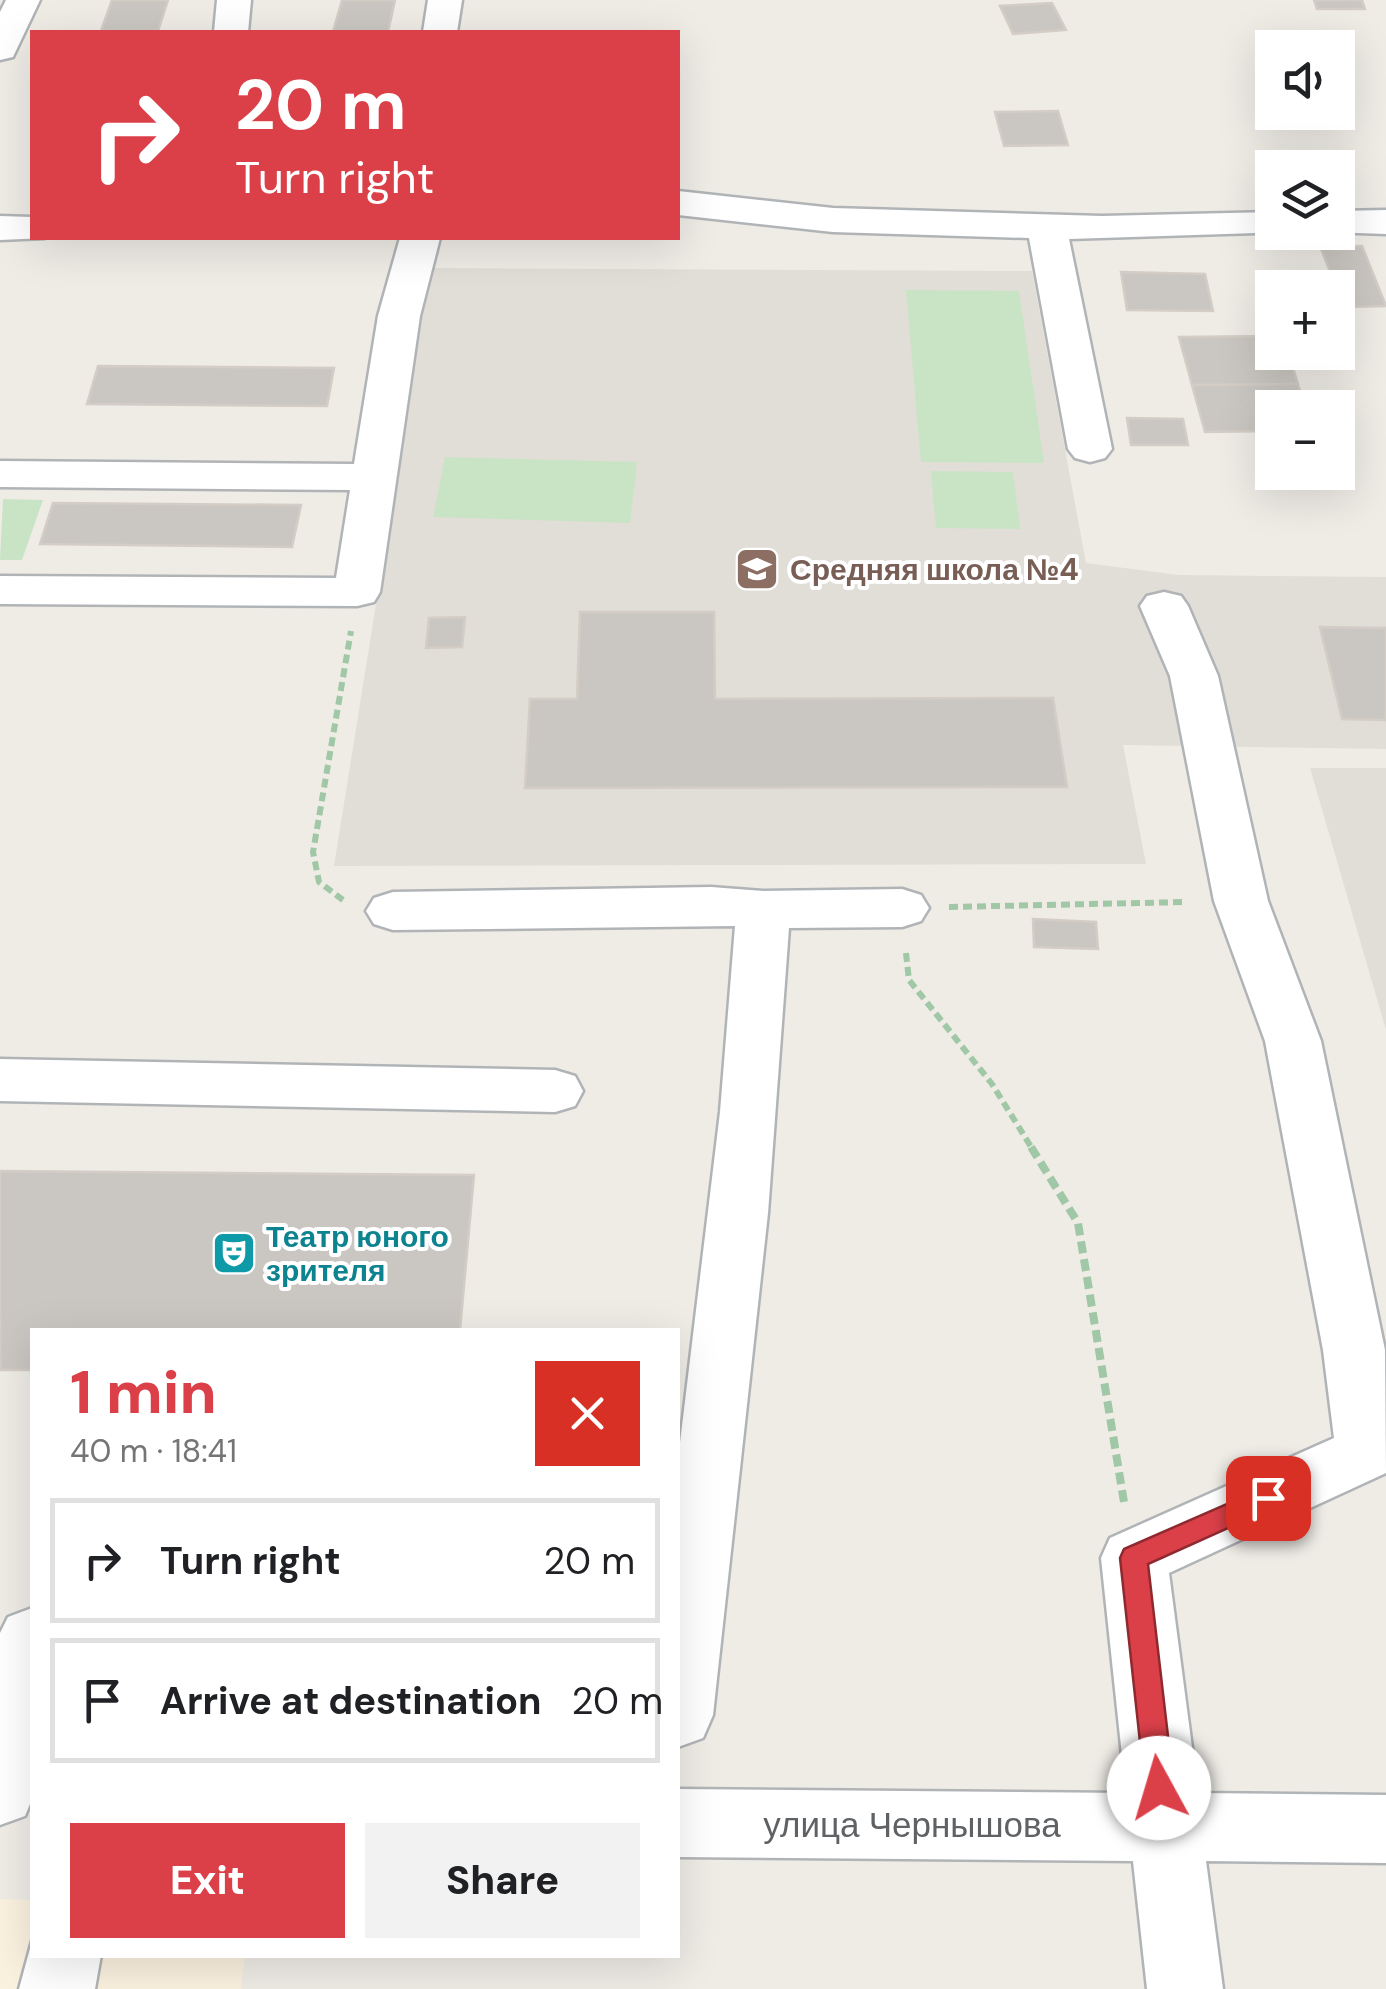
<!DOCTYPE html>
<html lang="en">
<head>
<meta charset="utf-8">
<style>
	:root { --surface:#fff; --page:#f2f2f2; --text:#202124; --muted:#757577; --line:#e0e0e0; --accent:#db4049 }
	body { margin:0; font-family:"DM Sans",sans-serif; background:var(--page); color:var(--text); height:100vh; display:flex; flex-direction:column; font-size:38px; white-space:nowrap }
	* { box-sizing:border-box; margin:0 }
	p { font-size:32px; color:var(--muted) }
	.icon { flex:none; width:55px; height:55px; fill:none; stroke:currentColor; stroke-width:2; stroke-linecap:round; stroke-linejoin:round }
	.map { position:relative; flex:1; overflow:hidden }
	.drawer { position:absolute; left:30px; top:1328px; width:650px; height:630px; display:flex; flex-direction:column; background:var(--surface); border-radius:0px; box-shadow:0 10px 40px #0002 }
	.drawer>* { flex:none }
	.top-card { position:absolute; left:30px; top:30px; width:650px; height:210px; border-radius:0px; box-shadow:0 10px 40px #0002; background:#db4049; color:#fff; overflow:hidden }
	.tools { position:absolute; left:1255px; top:30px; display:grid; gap:20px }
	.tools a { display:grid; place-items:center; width:100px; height:100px; border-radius:0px; background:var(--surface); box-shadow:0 10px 40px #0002; font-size:50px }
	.pin { position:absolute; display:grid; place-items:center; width:85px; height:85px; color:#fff; margin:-42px; border-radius:20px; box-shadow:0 5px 15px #0006 }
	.me { position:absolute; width:110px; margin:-55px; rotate:354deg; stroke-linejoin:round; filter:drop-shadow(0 0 8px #0008) }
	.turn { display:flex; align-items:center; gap:35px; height:210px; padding:0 40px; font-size:45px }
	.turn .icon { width:130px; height:130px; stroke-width:2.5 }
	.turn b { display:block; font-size:70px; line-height:85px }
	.round { display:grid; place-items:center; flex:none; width:105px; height:105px; border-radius:0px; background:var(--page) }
	.headline { display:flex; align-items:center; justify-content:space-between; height:170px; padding:0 40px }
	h1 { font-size:60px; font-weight:800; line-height:75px; color:var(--accent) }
	.button { display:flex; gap:20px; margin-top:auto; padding:20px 40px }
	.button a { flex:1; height:115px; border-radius:0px; background:var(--accent); color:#fff; font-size:40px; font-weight:800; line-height:115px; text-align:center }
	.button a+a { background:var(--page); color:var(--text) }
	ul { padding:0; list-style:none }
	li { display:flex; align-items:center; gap:30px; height:125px; margin:0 20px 15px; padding:0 20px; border:5px solid var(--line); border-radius:0px }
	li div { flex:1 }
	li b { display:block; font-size:38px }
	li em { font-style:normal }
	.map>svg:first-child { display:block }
</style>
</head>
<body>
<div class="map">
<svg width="1386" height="1989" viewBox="0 0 1386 1989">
	<rect width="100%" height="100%" fill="#efece6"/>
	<path fill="#fbf1df" d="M0 1899 32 1900V1955H245L241 1989H0Z"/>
	<path fill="#e1ddd7" d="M430 268 1032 271 1086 563 1178 575 1386 577V749L1123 745 1146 864 334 866Z
		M1310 768H1386V1030Z"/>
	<path fill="#c9e4c5" d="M906 290 1019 291 1044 463 921 462Z
		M445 457 637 462 630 523 433 517Z
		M931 471 1013 472 1020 529 936 528Z
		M3 499 43 500 22 560H0Z"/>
	<path fill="#cac7c2" stroke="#d3cdc5" stroke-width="2.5" d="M112 0H168L158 31H101Z
		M342 0H395L388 32H333Z
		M1314 0H1362L1365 9H1317Z
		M1052 3 1066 30 1013 34 1000 6Z
		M1267 34H1315L1320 48H1272V51Z
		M1058 111 1068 145 1004 146 995 112Z
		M1317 154 1323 168H1288L1282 155Z
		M1320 246H1362L1386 306 1344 307Z
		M1121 272 1205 274 1213 311 1127 310Z
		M1272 336V352H1288L1298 384 1192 385 1179 337Z
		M98 366 334 368 327 406 87 404Z
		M1298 384 1305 408H1272V431L1205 432 1192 385Z
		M1127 418 1183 419 1188 445H1131Z
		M53 503 301 505 292 547 40 544Z
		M580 612H714L715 699 1053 698 1067 787 525 788 530 699H577Z
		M465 617 462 647 426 648 429 618Z
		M1320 627 1386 628V720L1342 719Z
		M1033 919 1096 922 1098 949 1034 947Z
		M0 1171 474 1175 460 1330H32V1370H0Z"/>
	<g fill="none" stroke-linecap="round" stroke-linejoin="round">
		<g stroke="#b1b4b7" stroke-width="5">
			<path id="minor" d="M6 0H40L13 57 0 60V12Z
				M217 0H251L248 32H214Z
				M428 0H462L457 32H423Z
				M678 191 833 208 1102 216 1272 212V232H1285L1069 239 1112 449 1105 458 1090 462 1075 458 1068 449 1029 238 833 232 678 215Z
				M1386 210V234L1329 232H1338V211Z
				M0 216 32 217V238H45L0 240Z
				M400 238H440L420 316 380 592 374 602 357 606 0 604V576L336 578 350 490 0 487V461L354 464 378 316Z
				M1164 592 1181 596 1188 606 1218 676 1268 901 1321 1041 1385 1350 1386 1473 1169 1573 1198 1793 1386 1795V1863L1206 1861 1223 1989H1147L1133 1861 678 1857V1789L1126 1793 1101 1558 1110 1538 1334 1438 1323 1350 1265 1041 1214 901 1170 676 1140 606 1147 596Z
				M711 887 763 891 902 889 921 895 929 908 921 921 902 927 789 928 768 1213 713 1715 703 1738 678 1747V1459L720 1112 735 926 393 930 374 924 366 911 374 898 393 892Z
				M0 1059 555 1070 575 1076 583 1091 575 1106 555 1112 0 1101Z
				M32 1608V1799L25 1816 0 1825V1633L8 1617Z
				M32 1941V1955H101L95 1989H19Z"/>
		</g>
		<path stroke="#a0c7a6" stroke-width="6" stroke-dasharray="9 5" stroke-linecap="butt" d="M343 900 319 882 313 852 351 631
			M949 907 1187 902
			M906 953 909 980 992 1084 1033 1150"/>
		<path stroke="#a0c7a6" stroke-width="8" stroke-dasharray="12 6" stroke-linecap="butt" d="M1031 1147 1078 1223 1124 1502"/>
		<use href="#minor" fill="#fff" fill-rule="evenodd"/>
	</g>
	<path fill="#db4049" stroke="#8e2a2f" stroke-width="2.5" d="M1268 1486 1277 1489 1281 1498 1277 1506 1148 1564 1174 1788 1170 1798 1159 1802 1149 1798 1145 1788 1120 1558 1124 1549Z"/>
	<defs>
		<g id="school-square" transform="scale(2.25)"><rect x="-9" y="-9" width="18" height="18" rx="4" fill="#8d6e63" stroke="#fff"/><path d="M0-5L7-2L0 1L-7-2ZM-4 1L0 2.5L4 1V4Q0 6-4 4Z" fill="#fff"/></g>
		<g id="theatre-square" transform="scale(2.25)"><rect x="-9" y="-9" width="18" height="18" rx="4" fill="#0f9aa8" stroke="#fff"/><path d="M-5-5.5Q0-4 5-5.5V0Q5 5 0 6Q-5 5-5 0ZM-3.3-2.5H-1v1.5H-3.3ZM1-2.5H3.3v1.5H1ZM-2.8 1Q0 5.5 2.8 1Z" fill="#fff"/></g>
	</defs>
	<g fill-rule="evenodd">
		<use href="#school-square" x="757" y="569"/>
		<use href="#theatre-square" x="234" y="1253"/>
	</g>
	<g text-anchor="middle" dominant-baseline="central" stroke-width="8" stroke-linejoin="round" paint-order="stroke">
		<g font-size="30" font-weight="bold" fill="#785e54" stroke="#fff" text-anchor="start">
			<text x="790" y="569">Средняя школа №4</text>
		</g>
		<g font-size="30" font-weight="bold" fill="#0d838f" stroke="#fff" text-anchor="start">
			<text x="266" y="1236">Театр юного<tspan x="266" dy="34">зрителя</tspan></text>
		</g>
		<g font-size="35" fill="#5e6265" stroke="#fff">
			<text x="912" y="1825">улица Чернышова</text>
		</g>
	</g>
</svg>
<div class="tools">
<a><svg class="icon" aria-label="sound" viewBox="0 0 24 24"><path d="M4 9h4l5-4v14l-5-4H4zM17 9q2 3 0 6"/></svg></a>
<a><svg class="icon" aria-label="layers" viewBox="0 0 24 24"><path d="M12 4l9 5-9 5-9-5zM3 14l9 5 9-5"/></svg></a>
<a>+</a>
<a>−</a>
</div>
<div class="pin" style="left:1268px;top:1498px;background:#d93025"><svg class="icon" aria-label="arrive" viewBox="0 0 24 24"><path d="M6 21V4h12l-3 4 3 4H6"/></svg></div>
<svg class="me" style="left:1159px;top:1788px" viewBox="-20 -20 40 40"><circle r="19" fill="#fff"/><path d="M0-13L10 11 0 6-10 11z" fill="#db4049"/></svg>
<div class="top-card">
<div class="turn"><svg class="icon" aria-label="right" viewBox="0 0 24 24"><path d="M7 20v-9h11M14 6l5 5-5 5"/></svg><div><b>20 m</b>Turn right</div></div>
</div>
<section class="drawer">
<div class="headline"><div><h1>1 min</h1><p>40 m · 18:41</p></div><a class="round" style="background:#d93025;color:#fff"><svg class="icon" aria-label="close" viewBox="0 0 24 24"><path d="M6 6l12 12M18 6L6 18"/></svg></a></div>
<ul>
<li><svg class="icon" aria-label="right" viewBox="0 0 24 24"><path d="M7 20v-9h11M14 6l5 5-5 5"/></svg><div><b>Turn right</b></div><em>20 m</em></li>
<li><svg class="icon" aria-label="arrive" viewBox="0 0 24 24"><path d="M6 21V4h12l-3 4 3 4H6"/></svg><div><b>Arrive at destination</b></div><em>20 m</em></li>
</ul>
<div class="button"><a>Exit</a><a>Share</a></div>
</section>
</div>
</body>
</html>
